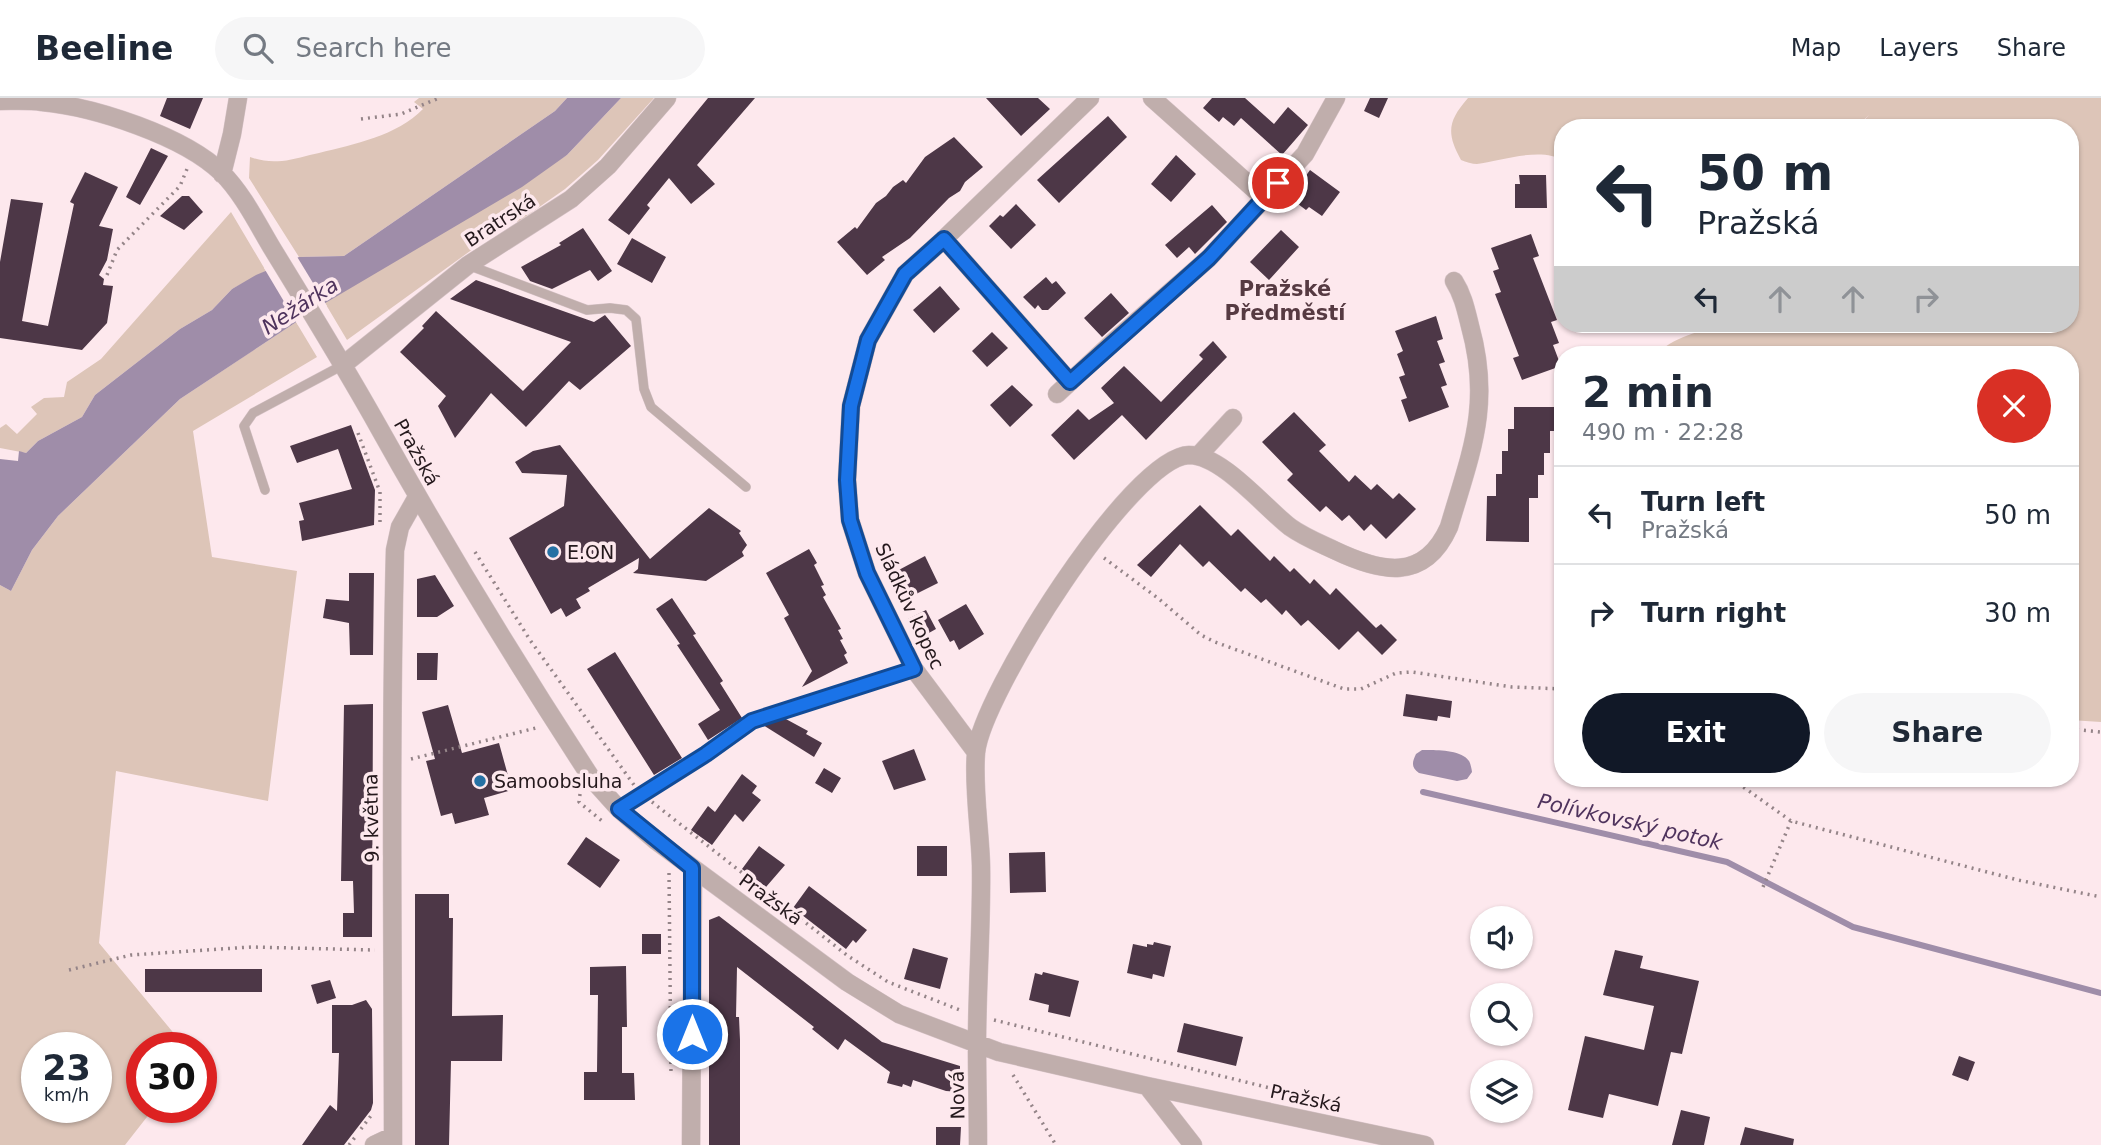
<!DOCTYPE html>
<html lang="en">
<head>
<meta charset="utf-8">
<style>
	:root { --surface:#fff; --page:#f6f6f7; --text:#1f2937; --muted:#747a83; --line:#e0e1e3; --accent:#111827 }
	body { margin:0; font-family:"DejaVu Sans",sans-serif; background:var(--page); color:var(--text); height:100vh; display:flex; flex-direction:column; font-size:26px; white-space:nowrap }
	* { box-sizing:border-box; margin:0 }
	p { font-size:23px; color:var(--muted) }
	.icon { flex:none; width:38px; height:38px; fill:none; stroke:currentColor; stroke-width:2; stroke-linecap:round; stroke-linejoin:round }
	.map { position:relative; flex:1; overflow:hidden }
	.drawer { position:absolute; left:1554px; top:248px; width:525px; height:441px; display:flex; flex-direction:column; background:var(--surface); border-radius:28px; box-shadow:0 2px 5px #0004 }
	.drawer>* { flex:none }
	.guide { position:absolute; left:1554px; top:21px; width:525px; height:214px; border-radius:28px; box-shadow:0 2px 5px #0004; background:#fff; color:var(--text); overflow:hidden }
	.controls { position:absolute; left:1470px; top:808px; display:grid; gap:14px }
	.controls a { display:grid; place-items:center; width:63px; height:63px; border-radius:50%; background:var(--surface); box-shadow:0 2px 5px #0004; font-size:35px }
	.speed { position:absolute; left:21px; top:934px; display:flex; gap:14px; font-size:35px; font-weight:700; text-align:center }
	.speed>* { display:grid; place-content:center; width:91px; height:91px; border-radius:50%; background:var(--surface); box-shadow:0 2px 5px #0004; line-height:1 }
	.speed small { font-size:18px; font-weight:400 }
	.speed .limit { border:10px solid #d22; background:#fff; color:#111 }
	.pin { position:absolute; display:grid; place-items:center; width:60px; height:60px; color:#fff; margin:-30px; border:4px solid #fff; border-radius:50%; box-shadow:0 2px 7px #0007 }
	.me { position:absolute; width:77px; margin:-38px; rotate:0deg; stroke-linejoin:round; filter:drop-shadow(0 0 5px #0008) }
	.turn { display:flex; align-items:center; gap:24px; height:147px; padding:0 28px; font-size:32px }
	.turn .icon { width:91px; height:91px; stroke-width:2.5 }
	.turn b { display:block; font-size:49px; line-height:60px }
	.lanes { display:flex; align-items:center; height:66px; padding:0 28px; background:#0003; justify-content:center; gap:35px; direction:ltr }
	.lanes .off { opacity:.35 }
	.round { display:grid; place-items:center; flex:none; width:74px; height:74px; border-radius:37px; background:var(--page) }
	.summary { display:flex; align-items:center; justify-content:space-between; height:119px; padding:0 28px }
	h1 { font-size:42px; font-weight:600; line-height:52px }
	.cta { display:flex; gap:14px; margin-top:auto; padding:14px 28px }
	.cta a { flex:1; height:80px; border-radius:42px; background:var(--accent); color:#fff; font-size:28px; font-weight:600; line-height:80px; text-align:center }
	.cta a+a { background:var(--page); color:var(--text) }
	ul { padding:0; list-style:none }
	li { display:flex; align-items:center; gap:21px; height:98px; padding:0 28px; border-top:2px solid var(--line) }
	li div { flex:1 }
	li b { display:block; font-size:26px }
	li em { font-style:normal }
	header { display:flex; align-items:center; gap:42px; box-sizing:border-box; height:98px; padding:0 35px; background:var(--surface); border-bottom:2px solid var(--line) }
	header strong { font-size:33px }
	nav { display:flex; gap:38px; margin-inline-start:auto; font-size:24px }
	.search { width:490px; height:63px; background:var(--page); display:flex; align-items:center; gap:18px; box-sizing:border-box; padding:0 24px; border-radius:38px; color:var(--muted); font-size:26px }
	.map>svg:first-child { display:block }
</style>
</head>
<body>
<header>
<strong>Beeline</strong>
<div class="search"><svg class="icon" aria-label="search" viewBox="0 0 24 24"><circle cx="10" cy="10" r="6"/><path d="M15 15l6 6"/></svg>Search here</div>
<nav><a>Map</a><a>Layers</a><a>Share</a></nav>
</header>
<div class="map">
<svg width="2101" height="1047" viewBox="0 0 2101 1047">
	<rect width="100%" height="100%" fill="#fde8ed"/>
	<path fill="#ddc5b8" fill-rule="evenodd" d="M419 0H567L555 13 344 158 299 159 249 80 250 59C261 63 270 64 282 63 294 62 307 57 319 55 354 46 397 38 423 11L414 4Z
		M621 0H654L598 62 565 91 518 124 513 122 347 242 325 205 567 57Z
		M1468 0H2101V624L2070 622V257H1657C1671 239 1702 233 1723 226H2070V30H1857L1869 17 1855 30H1563V63C1543 48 1500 63 1477 66 1472 66 1466 64 1461 62 1446 35 1448 23 1468 0Z
		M231 114 266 173 232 191 212 212 180 231 95 297 82 319 38 343 26 355 0 350V330L6 326 17 336 37 316 31 309 44 300 64 299 67 284 101 261Z
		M296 224 317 259 193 333 212 459 297 473 268 703 116 673 99 845 186 950H142V1010H154L125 1047H0V487L11 493 32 452 58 418 180 301ZM37 950H96V1010H37Z"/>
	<path fill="#9f8da9" d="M567 0H621L567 57 522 89 322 207 180 301 58 418 32 452 11 493 0 487V361L18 363 19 353 26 355 38 343 82 319 95 297 180 231 212 212 232 191 256 177 299 159 344 158 555 13Z
		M1422 652C1434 652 1461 651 1469 663 1470 664 1472 672 1472 674L1467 681 1457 683 1419 675C1411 670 1412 664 1416 656Z"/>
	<path fill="#fde8ed" d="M296 157 327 208 298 227 264 170Z"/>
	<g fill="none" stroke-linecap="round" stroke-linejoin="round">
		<path stroke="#9f8da9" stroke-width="6" d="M1423 694 1727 764 1853 829 2101 895"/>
	</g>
	<path fill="#4d3747" d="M167 0H203L190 31 160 18Z
		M708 0H755L697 67 715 86 691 106 669 80 647 107 650 110 629 137 608 122Z
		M986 0H1038L1050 11 1021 38Z
		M1212 0H1245L1274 26 1288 9 1308 27 1282 57 1241 20 1234 28 1223 19 1219 24 1203 10Z
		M1370 0H1388L1379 20 1364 13Z
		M1108 18 1127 39 1059 105 1037 82Z
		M954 39 983 69 965 84 960 93 949 100 910 140 882 159 885 162 867 177 837 144 855 129 857 131 876 105 886 98 893 89 903 82 906 85 925 59Z
		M151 50 168 58 140 107 126 99Z
		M1176 57 1196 76 1171 104 1151 86Z
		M1310 72 1340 94 1322 118 1309 109 1306 112 1290 100Z
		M85 74 118 89 99 128 113 131 107 162 99 177 104 181 103 187 113 188 107 225 82 252 0 240V164L11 101 43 105 22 223 48 228 74 106 70 104Z
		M1519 77H1546L1547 110H1515V86H1520Z
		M182 98H189L203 114 184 132 160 118Z
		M1016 106 1036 127 1011 151 989 128 1000 117 1003 119Z
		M1212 107 1227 124 1195 156 1189 149 1177 160 1165 147Z
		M583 130 612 173 598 183 590 172 552 191 530 183 521 169 561 147 559 145Z
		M1281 132 1299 149 1269 182 1250 164Z
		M1531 136 1539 158 1533 160 1557 222 1551 224 1559 245 1553 247 1561 268 1522 282 1513 260 1519 258 1495 196 1501 194 1493 173 1499 171 1491 150Z
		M632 140 666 159 652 185 617 166Z
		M1046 179 1052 186 1056 183 1066 195 1048 212H1042L1038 207 1035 211 1023 199Z
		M476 182 594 224 605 217 631 248 580 292 569 283 526 329 491 295 455 340 438 308 446 298 400 254 424 230 422 228 436 213 523 293 571 244 450 201Z
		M940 188 960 211 934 235 913 212Z
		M1111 195 1129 215 1102 239 1084 220Z
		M1436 218 1443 241 1437 243 1445 264 1439 266 1447 287 1441 289 1449 309 1409 324 1401 302 1407 300 1399 279 1405 277 1397 256 1403 253 1395 233Z
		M992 234 1008 250 987 269 972 253Z
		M1213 243 1227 259 1146 342 1122 317 1074 362 1051 337 1078 311 1089 322 1114 305 1101 290 1124 268 1161 304 1203 261 1199 257Z
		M1012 287 1033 307 1010 329 990 307Z
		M1514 309H1557V333H1550V355H1544V377H1538V400H1529V444L1486 443 1487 398H1496V376H1502V353H1508V331H1514Z
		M1294 314 1326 347 1319 353 1349 384 1355 377 1371 392 1377 386 1393 401 1399 395 1416 411 1386 441 1371 426 1364 433 1349 417 1342 423 1326 408 1320 414 1287 382 1293 376 1262 344Z
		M351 327 375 392 374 427 302 443 299 423 304 422 299 405 352 391 338 351 297 365 290 348Z
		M560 347 650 461 709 410 741 433 739 435 747 447 742 454 744 458 706 483 633 475 638 471 639 460 588 490 590 493 576 501 581 510 566 519 561 510 551 516 509 440 564 408 567 377 522 375 515 364 533 353Z
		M1200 407 1231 438 1238 431 1270 463 1274 458 1290 474 1294 470 1310 486 1314 481 1330 497 1336 490 1376 530 1381 526 1397 542 1382 557 1358 533 1339 552 1308 522 1301 528 1286 512 1282 517 1266 501 1261 505 1245 490 1241 494 1209 463 1203 469 1180 446 1151 479 1137 467Z
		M809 451 817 465 814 467 824 487 821 488 826 497 823 499 841 531 838 532 843 541 840 542 847 555 844 557 848 565 802 589 812 573 784 520 789 517 766 475Z
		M925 458 938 485 908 500 895 474Z
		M349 475H374L373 557H350L349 525 323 520 326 501 349 503Z
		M435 477 454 508 437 519H417V481Z
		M672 500 696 536 693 537 723 583 720 585 742 620 708 642 698 626 720 612 677 547 680 546 656 511Z
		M966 506 984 536 959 552 954 542 950 544 938 522Z
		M926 512 936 531 918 541 908 521Z
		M615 554 682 660 654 677 587 571Z
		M417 555H438L437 582H417Z
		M1406 596 1452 603 1450 620 1438 618 1437 623 1403 618Z
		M373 606 372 839H343V815H354L353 783H341L344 607Z
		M448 607 462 655 499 645 512 692 484 700 489 717 455 726 452 715 441 718 426 663 435 661 422 614Z
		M784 620 808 633 806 636 822 645 814 659 763 627Z
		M914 651 926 682 894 692 882 663Z
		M824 670 841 680 832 695 815 685Z
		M742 676 757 688 752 695 761 702 743 724 735 716 712 747 691 732 708 708 715 714Z
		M586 739 620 762 600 790 567 766Z
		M759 748 785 767 766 789 742 771Z
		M917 748H947V778H917Z
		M1045 754 1046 794 1010 795 1009 755Z
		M809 788 867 832 856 845 853 842 846 851 793 810Z
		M415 796H449V820H453L452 918 503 917 502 963H451L449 1047H415Z
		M719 818 882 944 960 968V994L946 993 913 982 911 989 903 986 902 989 887 985 890 974 845 941 838 952 812 931 814 929 737 869 736 919H739L740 942V1047H709V822Z
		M642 836H661V856H642Z
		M1154 844 1171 848 1164 879 1153 876 1152 881 1127 875 1133 846 1147 849V846L1153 847Z
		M913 850 948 860 940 891 904 881Z
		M1615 852 1643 858 1640 870 1699 883 1682 956 1671 954 1658 1008 1609 996 1603 1020 1568 1012 1585 938 1644 952 1654 908 1603 897Z
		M626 868 627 929H622V975H634L635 1002H584V974H597L598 897H590V869Z
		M145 871H262V894H145Z
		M1043 874 1079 883 1070 919 1048 914 1049 907 1029 902 1035 875 1042 877Z
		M330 882 336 900 317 906 311 887Z
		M366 902 372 911 373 1005 371 1012 344 1047H302L330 1007 337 1013 339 955H332V907H352Z
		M1184 925 1243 939 1236 968 1177 954Z
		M1959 958 1975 964 1968 983 1952 977Z
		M1681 1012 1710 1019 1704 1047H1672Z
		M936 1029H961L960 1047H936Z
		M1745 1029 1794 1041 1793 1047H1740Z"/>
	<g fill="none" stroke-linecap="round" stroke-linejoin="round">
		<g stroke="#d6c3c7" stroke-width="10">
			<path id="lane" d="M468 167 587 212 610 210 626 212 636 221 644 291 651 309 746 389
				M265 392 244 328 253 315 343 267
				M619 711 707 656 752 623 914 571"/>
		</g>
		<g stroke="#d6c3c7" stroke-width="19">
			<path id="street" d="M1152 0 1264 100
				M0 3C14 3 28 2 42 4 95 9 184 38 222 75 244 97 259 129 275 155 310 212 345 269 378 328 445 448 517 566 592 681L619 711 655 742 847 884 899 916 999 954 1147 988 1425 1047
				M222 76 232 36 238 0
				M944 141 1070 284
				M343 267 468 167 571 101 608 68 667 0
				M1057 296 1112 245 1209 160 1305 56 1336 0
				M1198 358 1233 320
				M976 654 914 571 867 475 850 422 847 382 851 308 868 242 905 176 944 141 1090 0
				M1147 988 1193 1047
				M374 1047 393 1038
				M393 1047C393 849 390 651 395 452L400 429 417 399
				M691 1047 693 770
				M978 1047C978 1013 977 980 977 946 977 887 982 826 981 767 980 732 973 689 976 655 981 598 1131 359 1189 357 1222 357 1264 409 1290 429 1304 439 1319 445 1334 452 1380 474 1424 485 1449 429 1471 354 1492 307 1470 228 1466 212 1463 197 1454 183"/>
		</g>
		<path stroke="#948488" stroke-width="3.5" stroke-dasharray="2 5" stroke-linecap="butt" d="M361 21 401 16 439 0
			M107 177 117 152 180 88 187 71
			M358 335 380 394V425
			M475 454 530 542 634 687
			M1104 460 1159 501 1201 537 1215 544 1344 591H1361L1396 575 1412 574 1512 589 1563 591
			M2070 631 2101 634
			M411 661 536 630
			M1732 681 1791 723 2018 782 2101 799
			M580 696 579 704 602 723
			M652 704 848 858 888 884 960 912
			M669 775 671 977
			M1763 789 1791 723
			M69 872 131 857 251 849 375 852
			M994 922 1327 1004 1328 1007
			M1013 977 1056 1047
			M361 1031 373 1015
			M349 1047 356 1038"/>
		<use href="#lane" stroke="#c0aeac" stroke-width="9"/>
		<use href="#street" stroke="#c0aeac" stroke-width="18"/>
	</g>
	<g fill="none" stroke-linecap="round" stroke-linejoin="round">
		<g stroke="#114b97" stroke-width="18">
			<path id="route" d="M692 936V770L619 711 706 656 752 623 914 571 867 475 850 422 847 382 851 308 868 242 905 176 944 141 1070 284 1209 160 1278 85"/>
		</g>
		<use href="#route" stroke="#1a73e8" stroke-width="12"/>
	</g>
	<g fill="#2571a4" stroke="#fde8ed" stroke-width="2.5">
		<circle cx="553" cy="454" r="7"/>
		<circle cx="480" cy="683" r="7"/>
	</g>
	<g text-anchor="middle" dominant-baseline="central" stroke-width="7" stroke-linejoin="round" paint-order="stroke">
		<g font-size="19" fill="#24181c" stroke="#fde8ed">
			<text transform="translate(500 122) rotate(-33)">Bratrská</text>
			<text transform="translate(417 354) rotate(61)">Pražská</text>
			<text transform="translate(910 508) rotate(65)">Sládkův kopec</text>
			<text transform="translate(371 720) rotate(-91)">9. května</text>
			<text transform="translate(771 801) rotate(36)">Pražská</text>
			<text transform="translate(957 997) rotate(-91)">Nová</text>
			<text transform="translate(1306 1000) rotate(12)">Pražská</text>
		</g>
		<g font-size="19" fill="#24181c" stroke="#fde8ed" text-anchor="start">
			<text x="567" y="454">E.ON</text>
			<text x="494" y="683">Samoobsluha</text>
		</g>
		<g font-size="21" font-weight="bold" fill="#563a42" stroke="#fde8ed">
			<text x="1285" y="191">Pražské<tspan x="1285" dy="24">Předměstí</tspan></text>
		</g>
		<g font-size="21" font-style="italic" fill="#4f335d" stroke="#fde8ed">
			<text transform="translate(300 208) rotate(-33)">Nežárka</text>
			<text transform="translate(1630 724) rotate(13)">Polívkovský potok</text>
		</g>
	</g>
</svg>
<div class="controls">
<a><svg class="icon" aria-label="sound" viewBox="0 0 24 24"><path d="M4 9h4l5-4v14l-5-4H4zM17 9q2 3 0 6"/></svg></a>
<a><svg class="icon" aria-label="search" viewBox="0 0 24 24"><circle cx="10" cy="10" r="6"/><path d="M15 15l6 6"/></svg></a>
<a><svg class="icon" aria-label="layers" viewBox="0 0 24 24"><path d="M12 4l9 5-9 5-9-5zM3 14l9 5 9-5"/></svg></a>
</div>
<div class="speed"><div>23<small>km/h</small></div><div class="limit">30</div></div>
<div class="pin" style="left:1278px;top:85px;background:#d93025"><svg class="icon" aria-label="arrive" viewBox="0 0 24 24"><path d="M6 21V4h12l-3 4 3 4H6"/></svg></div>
<svg class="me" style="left:692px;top:936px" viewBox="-20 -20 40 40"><circle r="17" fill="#1a73e8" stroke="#fff" stroke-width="3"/><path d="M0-11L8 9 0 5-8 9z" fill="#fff"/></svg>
<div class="guide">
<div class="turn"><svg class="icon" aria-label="left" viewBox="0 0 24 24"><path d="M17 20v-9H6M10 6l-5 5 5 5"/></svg><div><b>50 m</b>Pražská</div></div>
<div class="lanes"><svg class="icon" aria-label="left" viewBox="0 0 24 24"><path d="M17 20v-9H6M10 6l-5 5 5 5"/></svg><svg class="icon off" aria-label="ahead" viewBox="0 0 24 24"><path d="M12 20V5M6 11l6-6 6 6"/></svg><svg class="icon off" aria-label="ahead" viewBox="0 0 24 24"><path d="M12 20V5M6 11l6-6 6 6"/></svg><svg class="icon off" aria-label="right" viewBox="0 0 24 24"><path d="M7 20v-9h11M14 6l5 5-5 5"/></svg></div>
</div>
<section class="drawer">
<div class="summary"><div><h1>2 min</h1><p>490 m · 22:28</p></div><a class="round" style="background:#d93025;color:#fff"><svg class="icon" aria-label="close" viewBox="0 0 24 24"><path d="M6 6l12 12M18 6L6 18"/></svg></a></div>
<ul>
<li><svg class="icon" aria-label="left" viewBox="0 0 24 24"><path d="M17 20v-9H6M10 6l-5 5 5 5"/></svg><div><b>Turn left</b><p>Pražská</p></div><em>50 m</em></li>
<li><svg class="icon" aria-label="right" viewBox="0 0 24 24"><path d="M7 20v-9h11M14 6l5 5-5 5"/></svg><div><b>Turn right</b></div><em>30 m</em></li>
</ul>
<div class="cta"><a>Exit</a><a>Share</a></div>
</section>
</div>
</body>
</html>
